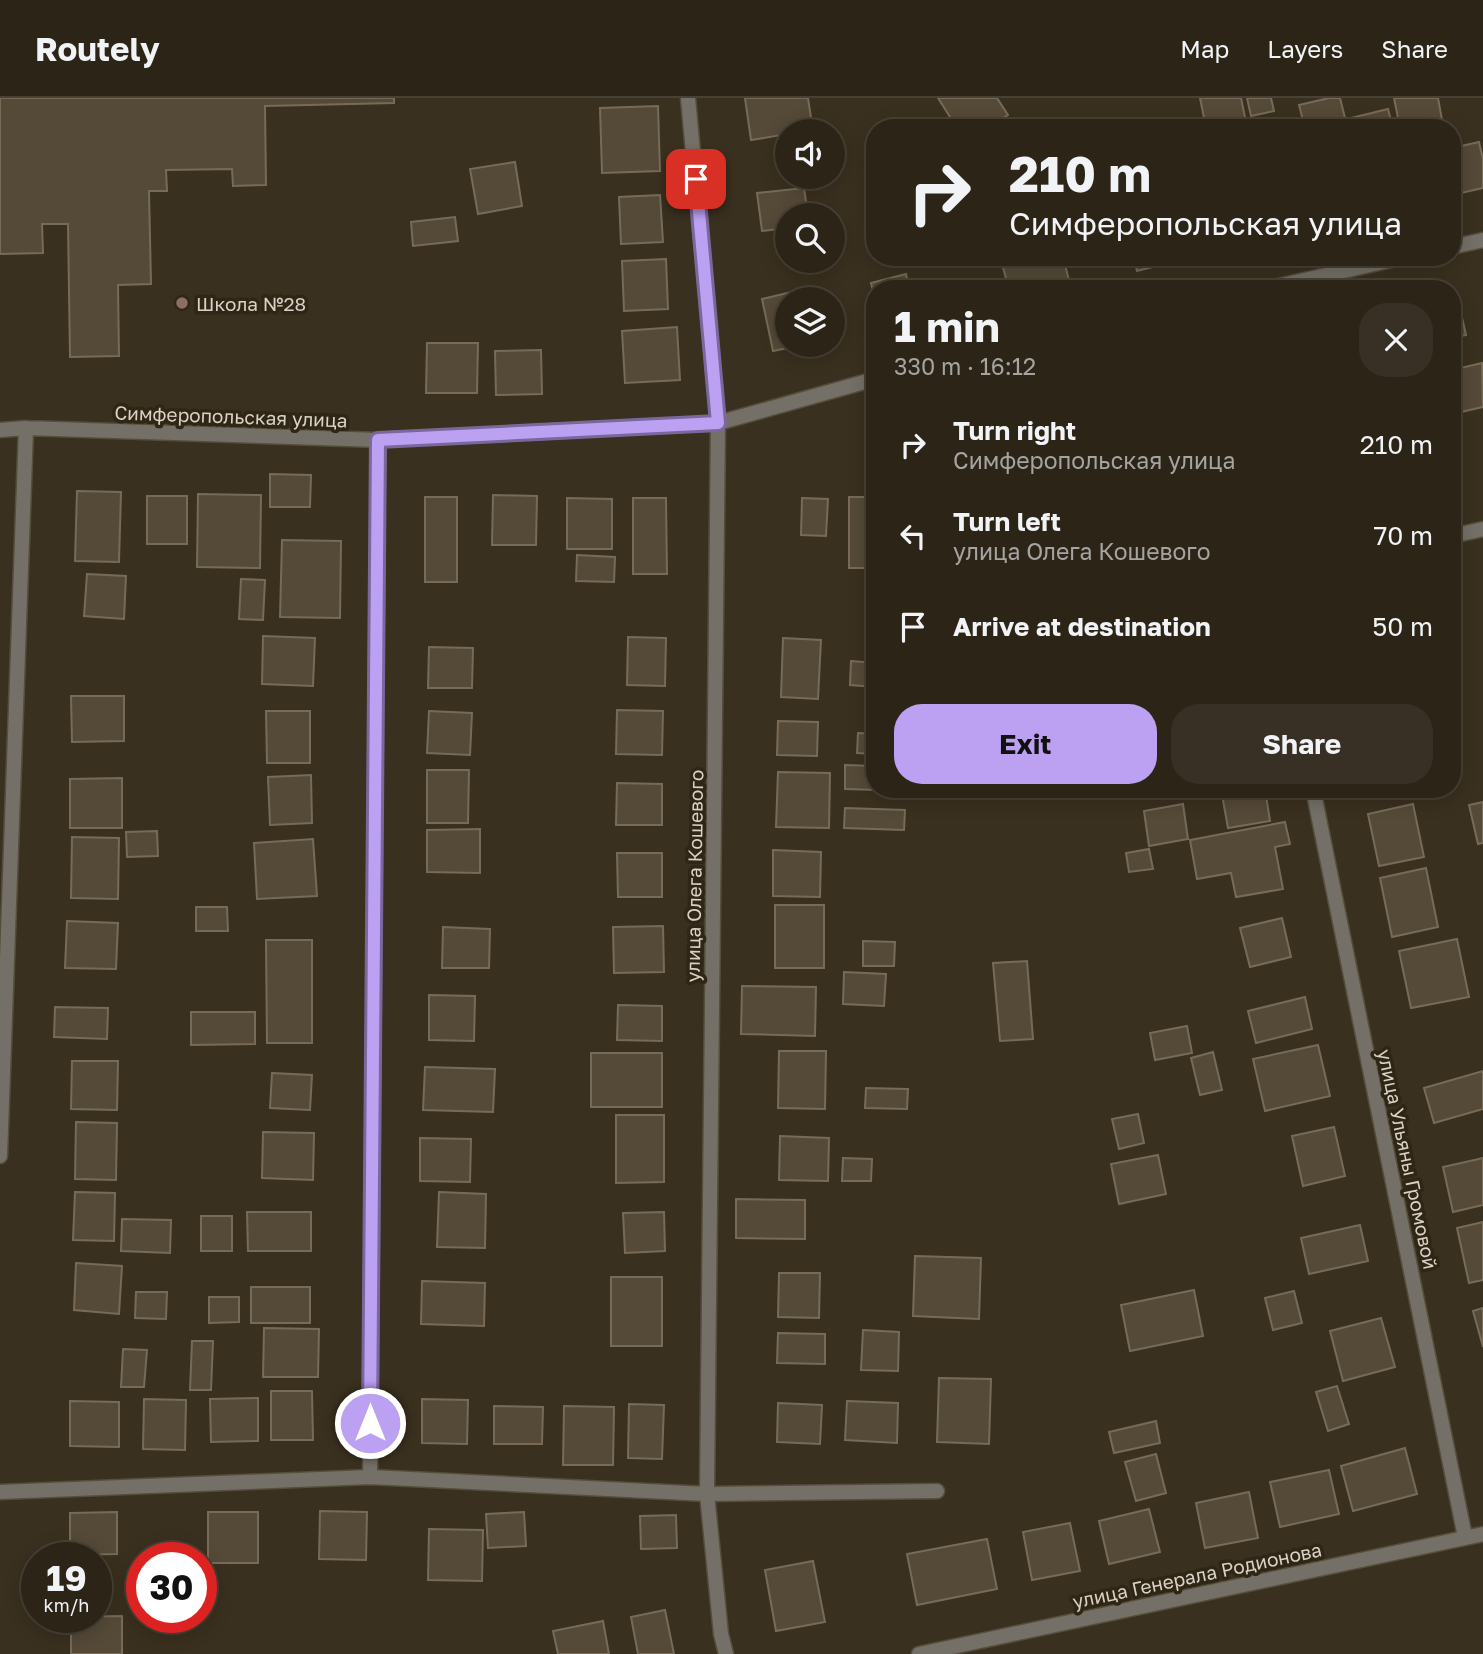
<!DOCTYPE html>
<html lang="en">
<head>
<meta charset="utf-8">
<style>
	:root { --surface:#2c2417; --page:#383024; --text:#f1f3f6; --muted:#a6a4a1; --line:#484136; --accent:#bca0f2 }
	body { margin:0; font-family:"Golos Text",sans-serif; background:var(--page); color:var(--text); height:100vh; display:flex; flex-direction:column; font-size:26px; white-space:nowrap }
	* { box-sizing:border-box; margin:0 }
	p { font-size:23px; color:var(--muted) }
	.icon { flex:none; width:38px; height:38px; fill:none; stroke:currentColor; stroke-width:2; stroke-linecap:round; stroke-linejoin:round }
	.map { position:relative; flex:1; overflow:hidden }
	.drawer { position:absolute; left:866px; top:182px; width:595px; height:518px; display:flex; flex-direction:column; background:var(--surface); border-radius:28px; box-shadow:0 4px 18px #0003,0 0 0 2px var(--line) }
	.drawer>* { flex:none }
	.banner { position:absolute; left:866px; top:21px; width:595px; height:147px; border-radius:28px; box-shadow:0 4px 18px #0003,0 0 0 2px var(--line); background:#2c2417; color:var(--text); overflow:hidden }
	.buttons { position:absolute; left:775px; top:21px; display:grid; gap:14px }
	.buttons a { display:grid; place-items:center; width:70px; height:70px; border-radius:50%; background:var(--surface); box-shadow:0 4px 18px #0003,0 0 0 2px var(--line); font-size:35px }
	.speed { position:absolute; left:21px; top:1444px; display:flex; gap:14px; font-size:35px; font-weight:700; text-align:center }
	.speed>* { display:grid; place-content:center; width:91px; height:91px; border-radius:50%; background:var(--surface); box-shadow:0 4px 18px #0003,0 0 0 2px var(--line); line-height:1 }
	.speed small { font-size:18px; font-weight:400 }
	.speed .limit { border:10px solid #d22; background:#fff; color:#111 }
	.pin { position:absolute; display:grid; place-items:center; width:60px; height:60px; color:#fff; margin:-30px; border-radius:14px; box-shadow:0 4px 10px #0006 }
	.me { position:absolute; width:77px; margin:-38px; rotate:0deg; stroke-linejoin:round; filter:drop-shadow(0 0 5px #0008) }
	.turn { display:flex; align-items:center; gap:24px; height:147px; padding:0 28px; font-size:32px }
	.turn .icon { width:91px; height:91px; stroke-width:2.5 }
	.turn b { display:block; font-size:49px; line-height:60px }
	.round { display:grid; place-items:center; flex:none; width:74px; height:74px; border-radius:28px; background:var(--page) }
	.summary { display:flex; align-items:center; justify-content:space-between; height:119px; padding:0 28px }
	h1 { font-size:42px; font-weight:700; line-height:52px }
	.button { display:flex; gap:14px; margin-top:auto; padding:14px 28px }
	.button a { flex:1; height:80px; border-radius:28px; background:var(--accent); color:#111; font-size:28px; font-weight:700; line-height:80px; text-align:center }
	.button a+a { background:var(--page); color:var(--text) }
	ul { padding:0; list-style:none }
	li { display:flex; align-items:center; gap:21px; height:91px; padding:0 28px }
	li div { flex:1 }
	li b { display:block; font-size:26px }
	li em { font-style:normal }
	header { display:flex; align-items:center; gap:42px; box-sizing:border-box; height:98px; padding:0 35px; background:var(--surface); border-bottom:2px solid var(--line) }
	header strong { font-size:33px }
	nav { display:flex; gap:38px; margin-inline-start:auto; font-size:24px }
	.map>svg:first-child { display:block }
</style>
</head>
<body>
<header>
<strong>Routely</strong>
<nav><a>Map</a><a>Layers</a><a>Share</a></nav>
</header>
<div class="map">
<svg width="1483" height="1556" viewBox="0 0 1483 1556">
	<rect width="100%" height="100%" fill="#3a301f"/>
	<path fill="#554a38" stroke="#776b58" stroke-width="2" d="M0 0H394V5L265 8 266 87 233 88 232 71 166 72 167 93H149L151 186 118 187 119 258 70 259 68 126H42L43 155 0 156Z
		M745 0H808L813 33H788V36L751 42Z
		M938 0H997L1008 17 988 30H957Z
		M1200 0H1241L1246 24 1206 30Z
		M1247 0H1271L1274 13 1251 18Z
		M1329 0H1340L1346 24 1323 30H1305L1299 7Z
		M1394 0H1438L1442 22 1400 30Z
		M658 8 660 73 602 75 600 10Z
		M1388 11 1393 30H1353L1351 20Z
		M1479 44 1483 61V90L1452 97V50Z
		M515 64 522 108 478 116 470 71Z
		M804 90 808 117H788V130L762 133 757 95Z
		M660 97 663 144 621 146 619 99Z
		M455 119 458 143 413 148 411 124Z
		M1000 159H1063L1070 186 1052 191H1009Z
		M1134 159H1192L1137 173Z
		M666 161 668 211 624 213 622 163Z
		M906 176 909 191H875V202L871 185Z
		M800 192 802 201H788V247H802L773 253 762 201Z
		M1458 202 1466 237 1452 240V203Z
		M677 229 680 282 625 285 622 233Z
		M427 245H478L477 295H426Z
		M541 252 542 296 496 297 495 253Z
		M1482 265 1483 309 1461 314 1452 272Z
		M270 376 311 377 310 409H270Z
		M77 393 121 394 119 464 75 463Z
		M198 396 261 397 260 470 197 469Z
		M493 397 537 398 536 447H492Z
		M147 398H187V446H147Z
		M425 399H457V484H425Z
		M849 399H875V470H849Z
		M567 400 612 401V451H567Z
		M633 400H666L667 476H633Z
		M802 400 828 401 826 438 801 437Z
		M282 442 341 443 340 520 280 519Z
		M577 457 615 459 614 484 576 483Z
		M87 476 126 478 124 521 84 518Z
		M241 481 265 482 263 522 239 521Z
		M263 538 315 540 313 588 262 586Z
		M628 539 666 540 665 588 627 587Z
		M783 540 821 542 818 601 781 599Z
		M429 549 473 550 472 590H428Z
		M851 563 875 565V589L850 587Z
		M71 598H124V643L72 644Z
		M617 612 663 613 662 657 616 656Z
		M266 613H310V665H267Z
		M429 613 472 615 470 657 427 655Z
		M778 623 818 624 817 658 777 657Z
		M858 635 875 636V656L857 655Z
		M845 667 875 668V691L878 692 845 691Z
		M427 672H469L468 725H427Z
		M778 674 830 675 829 730 776 729Z
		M311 677 312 725 270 727 268 679Z
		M122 680V730H70V681Z
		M617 685 662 686V727H616Z
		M1221 691H1265L1270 723 1228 730Z
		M1362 691H1404V692L1364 701Z
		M1483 704V745L1478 746 1469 707Z
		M1183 706 1188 741 1149 748 1144 713Z
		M1413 706 1424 759 1379 768 1368 716Z
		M845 710 905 712 904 732 844 730Z
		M1285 724 1290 746 1275 749 1283 791 1236 799 1231 775 1197 781 1190 742Z
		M480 731V775L427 774V732Z
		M157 733 158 758 127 759 126 734Z
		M72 739 119 740 118 801 71 800Z
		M313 741 317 798 257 801 254 745Z
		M1149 751 1153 771 1129 774 1126 755Z
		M773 752 821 754 820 799 773 798Z
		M617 755H662V799H618Z
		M1426 770 1438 829 1392 839 1380 780Z
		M775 807H824V870H775Z
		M196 809H227L228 833H196Z
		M1282 820 1291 859 1250 869 1240 830Z
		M67 823 118 825 116 871 65 870Z
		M663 828 664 874 614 875 613 829Z
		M443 829 490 831 489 870H442Z
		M1457 841 1469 899 1411 910 1399 853Z
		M266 842H312V945H267Z
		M863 843 895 844 894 868H863Z
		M1027 863 1033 941 1000 943 993 865Z
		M844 874 886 876 884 908 843 906Z
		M742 888 816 889 815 938 741 936Z
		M429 897 475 898 474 943 429 942Z
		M1305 899 1312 931 1256 945 1248 913Z
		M618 907 662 908V943L617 942Z
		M55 909 108 910 107 941 54 939Z
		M191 914H255V946L191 947Z
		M1187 928 1192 955 1155 962 1150 935Z
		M1318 947 1330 998 1265 1013 1253 961Z
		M779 953H826L825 1011 778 1010Z
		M1213 954 1222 992 1200 997 1191 960Z
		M591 955H662V1009H591Z
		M72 963H118L117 1012 71 1011Z
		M425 969 495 971 493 1014 423 1012Z
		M1483 973V1011L1434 1025 1424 990Z
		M272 975 312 977 310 1012 270 1010Z
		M866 990 908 991 907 1011 865 1010Z
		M1138 1016 1144 1045 1119 1051 1112 1021Z
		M616 1017H664V1084L616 1085Z
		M76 1024 117 1025 116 1082 75 1081Z
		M1334 1029 1345 1078 1303 1088 1292 1038Z
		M263 1034 314 1035 313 1082 262 1080Z
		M780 1038 829 1040 828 1083 779 1082Z
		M420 1040 471 1041 470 1084 420 1083Z
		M1158 1057 1166 1096 1119 1106 1111 1066Z
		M843 1060 872 1061 871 1083H842Z
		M1483 1060V1107L1453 1114 1443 1069Z
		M75 1094 115 1095 114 1143 73 1142Z
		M439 1094 486 1096 485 1150 437 1149Z
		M736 1101 805 1102V1141L736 1140Z
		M247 1114H311V1153H248Z
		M664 1114 665 1153 625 1155 623 1115Z
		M201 1118H232V1153H201Z
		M122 1121 171 1122 170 1155 121 1153Z
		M1483 1124V1182L1469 1185 1457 1130Z
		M1360 1127 1368 1163 1309 1176 1301 1140Z
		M915 1158 981 1160 979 1221 913 1218Z
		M76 1165 122 1168 119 1216 74 1212Z
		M779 1175H820L819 1220 778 1219Z
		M611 1179H662V1248H611Z
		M422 1183 485 1185 484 1228 421 1226Z
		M251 1189H310V1225H251Z
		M1194 1192 1203 1238 1130 1253 1121 1207Z
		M1294 1193 1302 1225 1273 1232 1265 1200Z
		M136 1194H167L166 1221 135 1220Z
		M209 1199H239V1224L209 1225Z
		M1483 1210V1249L1473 1213Z
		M1381 1220 1395 1269 1343 1283 1330 1233Z
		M264 1230 319 1231 318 1279H263Z
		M863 1232 899 1234 898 1273 861 1272Z
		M778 1235 825 1236V1266L777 1265Z
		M192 1243H213L211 1292H190Z
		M123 1251 147 1252 144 1289H121Z
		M939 1280 991 1281 989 1346 937 1344Z
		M1337 1288 1349 1326 1328 1333 1316 1294Z
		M271 1293H312L313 1342H271Z
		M258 1300V1343L211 1344 210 1301Z
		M144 1301 186 1302 185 1352 143 1351Z
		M422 1301 468 1302 467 1346 422 1345Z
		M70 1303 119 1304V1349L70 1348Z
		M847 1303 898 1305 897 1345 845 1342Z
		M778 1305 822 1307 820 1346 777 1344Z
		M629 1306 664 1307 662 1361 628 1360Z
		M494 1308 543 1309 542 1346H494Z
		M564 1308 614 1309 613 1367H563Z
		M1156 1323 1160 1345 1114 1355 1109 1334Z
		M1405 1350 1417 1396 1353 1413 1341 1368Z
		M1156 1356 1166 1395 1136 1403 1125 1364Z
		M1329 1372 1339 1416 1280 1429 1270 1384Z
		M1249 1394 1258 1440 1205 1450 1196 1405Z
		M1149 1411 1160 1454 1109 1466 1099 1423Z
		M320 1413 367 1414 366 1462 319 1461Z
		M117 1414V1456L70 1457V1415Z
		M208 1414H258V1465H208Z
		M524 1414 526 1448 488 1450 486 1416Z
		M676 1417 677 1450 641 1451 640 1418Z
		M1070 1425 1080 1473 1032 1482 1023 1434Z
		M429 1431 483 1432 482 1483 428 1482Z
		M987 1441 997 1491 917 1507 907 1456Z
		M813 1463 825 1524 776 1533 765 1472Z
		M201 1467H205V1505H201Z
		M665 1512 674 1556H638L631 1519Z
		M122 1518V1556H71V1519Z
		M603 1523 609 1556H558L553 1533Z"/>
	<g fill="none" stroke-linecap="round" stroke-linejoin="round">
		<g stroke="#564d3d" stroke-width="17">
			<path id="lane" d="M0 1394 370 1379 707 1396 937 1393"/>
		</g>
		<g stroke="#564d3d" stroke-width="17">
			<path id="street" d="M688 0 718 325 707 1396 721 1536 726 1556
				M1452 149 1483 142
				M1265 191 1405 159
				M0 332 26 330 378 342 718 325 875 281
				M1452 438 1483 431
				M1313 691 1465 1439
				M0 1058 26 330
				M370 1379 378 342
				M919 1556 1483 1436"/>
		</g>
		<use href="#lane" stroke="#747067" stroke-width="14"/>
		<use href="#street" stroke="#747067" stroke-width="14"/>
	</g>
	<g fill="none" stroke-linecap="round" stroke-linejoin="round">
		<g stroke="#7a689d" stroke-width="18">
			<path id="route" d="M370 1325 378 342 718 325 696 81"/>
		</g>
		<use href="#route" stroke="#bca0f2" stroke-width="12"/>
	</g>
	<circle fill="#8d6e63" stroke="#302615" stroke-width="2.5" cx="182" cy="205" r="7"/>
	<g text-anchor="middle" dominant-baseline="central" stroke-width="7" stroke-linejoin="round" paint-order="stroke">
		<g font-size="19" fill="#d8d2c7" stroke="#302615" text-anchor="start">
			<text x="196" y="205">Школа №28</text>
		</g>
		<g font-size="19" fill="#d8d2c7" stroke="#302615">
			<text transform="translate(231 318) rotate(2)">Симферопольская улица</text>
			<text transform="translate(694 778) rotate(-89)">улица Олега Кошевого</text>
			<text transform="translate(1408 1061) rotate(78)">улица Ульяны Громовой</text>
			<text transform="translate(1197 1477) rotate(-12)">улица Генерала Родионова</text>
		</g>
	</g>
</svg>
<div class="buttons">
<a><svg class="icon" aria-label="sound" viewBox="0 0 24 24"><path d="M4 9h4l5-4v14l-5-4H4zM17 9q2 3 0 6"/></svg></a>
<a><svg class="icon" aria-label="search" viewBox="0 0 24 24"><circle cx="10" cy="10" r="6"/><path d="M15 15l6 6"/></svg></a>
<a><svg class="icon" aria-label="layers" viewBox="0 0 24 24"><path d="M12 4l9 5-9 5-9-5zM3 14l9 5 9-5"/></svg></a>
</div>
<div class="speed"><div>19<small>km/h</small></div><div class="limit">30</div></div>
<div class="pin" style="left:696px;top:81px;background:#d93025"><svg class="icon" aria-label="arrive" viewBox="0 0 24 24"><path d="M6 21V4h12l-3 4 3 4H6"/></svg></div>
<svg class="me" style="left:370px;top:1325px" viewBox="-20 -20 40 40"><circle r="17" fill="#bca0f2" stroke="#fff" stroke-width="3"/><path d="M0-11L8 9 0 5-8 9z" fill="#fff"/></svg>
<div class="banner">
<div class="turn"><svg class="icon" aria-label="right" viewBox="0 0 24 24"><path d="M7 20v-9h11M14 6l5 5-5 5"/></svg><div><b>210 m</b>Симферопольская улица</div></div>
</div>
<section class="drawer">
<div class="summary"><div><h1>1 min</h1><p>330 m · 16:12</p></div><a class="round"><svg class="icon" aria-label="close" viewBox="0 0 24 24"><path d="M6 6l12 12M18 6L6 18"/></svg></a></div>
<ul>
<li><svg class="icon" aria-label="right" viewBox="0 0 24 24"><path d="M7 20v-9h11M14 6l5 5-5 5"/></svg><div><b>Turn right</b><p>Симферопольская улица</p></div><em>210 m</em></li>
<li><svg class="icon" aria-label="left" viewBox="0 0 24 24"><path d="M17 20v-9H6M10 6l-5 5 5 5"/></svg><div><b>Turn left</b><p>улица Олега Кошевого</p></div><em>70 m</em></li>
<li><svg class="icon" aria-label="arrive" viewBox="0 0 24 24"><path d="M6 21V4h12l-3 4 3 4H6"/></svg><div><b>Arrive at destination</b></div><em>50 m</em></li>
</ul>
<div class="button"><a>Exit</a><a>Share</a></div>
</section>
</div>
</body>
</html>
